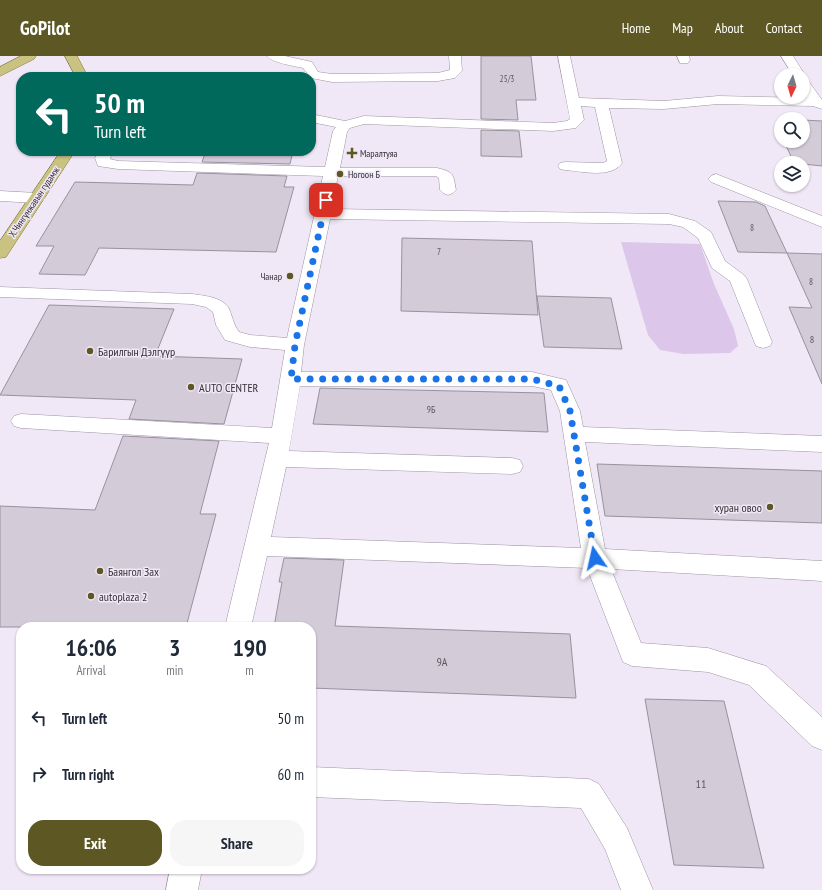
<!DOCTYPE html>
<html lang="en">
<head>
<meta charset="utf-8">
<style>
	:root { --surface:#fff; --page:#f6f6f7; --text:#1f2937; --muted:#747a83; --accent:#5d5723 }
	body { margin:0; font-family:"PT Sans Narrow",sans-serif; background:var(--page); color:var(--text); height:100vh; display:flex; flex-direction:column; font-size:15px; white-space:nowrap }
	* { box-sizing:border-box; margin:0 }
	p { font-size:13px; color:var(--muted) }
	.icon { flex:none; width:22px; height:22px; fill:none; stroke:currentColor; stroke-width:2; stroke-linecap:round; stroke-linejoin:round }
	.map { position:relative; flex:1; overflow:hidden }
	.details { position:absolute; left:16px; top:566px; width:300px; height:252px; display:flex; flex-direction:column; background:var(--surface); border-radius:16px; box-shadow:0 1px 3px #0004 }
	.details>* { flex:none }
	.hud { position:absolute; left:16px; top:16px; width:300px; height:84px; border-radius:16px; box-shadow:0 1px 3px #0004; background:#00695c; color:#fff; overflow:hidden }
	.needle { width:26px; rotate:185deg }
	.fabs { position:absolute; left:774px; top:12px; display:grid; gap:8px }
	.fabs a { display:grid; place-items:center; width:36px; height:36px; border-radius:50%; background:var(--surface); box-shadow:0 1px 3px #0004; font-size:20px }
	.pin { position:absolute; display:grid; place-items:center; width:34px; height:34px; color:#fff; margin:-17px; border-radius:8px; box-shadow:0 2px 6px #0006 }
	.me { position:absolute; width:44px; margin:-22px; rotate:349deg; stroke-linejoin:round; filter:drop-shadow(0 0 3px #0008) }
	.turn { display:flex; align-items:center; gap:14px; height:84px; padding:0 12px; font-size:18px }
	.turn .icon { width:52px; height:52px; stroke-width:2.5 }
	.turn b { display:block; font-size:28px; line-height:34px }
	.eta { display:flex; justify-content:space-evenly; align-items:center; height:68px; text-align:center }
	.eta b { font-size:24px; font-weight:700; line-height:28px }
	.cta { display:flex; gap:8px; margin-top:auto; padding:8px 12px }
	.cta a { flex:1; height:46px; border-radius:16px; background:var(--accent); color:#fff; font-size:16px; font-weight:700; line-height:46px; text-align:center }
	.cta a+a { background:var(--page); color:var(--text) }
	ul { padding:0; list-style:none }
	li { display:flex; align-items:center; gap:12px; height:56px; padding:0 12px }
	li div { flex:1 }
	li b { display:block; font-size:15px }
	li em { font-style:normal }
	header { display:flex; align-items:center; gap:24px; box-sizing:border-box; height:56px; padding:0 20px; background:var(--accent); color:#fff }
	header strong { font-size:19px }
	nav { display:flex; gap:22px; margin-inline-start:auto; font-size:14px }
	.map>svg:first-child { display:block }
</style>
</head>
<body>
<header>
<strong>GoPilot</strong>
<nav><a>Home</a><a>Map</a><a>About</a><a>Contact</a></nav>
</header>
<div class="map">
<svg width="822" height="834" viewBox="0 0 822 834">
	<rect width="100%" height="100%" fill="#f1e8f7"/>
	<path fill="#dcc6ea" d="M621 186 700 188 714 228 734 273 738 290 730 297 684 298 660 294 648 279Z"/>
	<path fill="#d4cbd9" stroke="#99919e" d="M481 0H531L536 44H516L518 64 481 63Z
		M803 64 822 65V110L794 107 784 85H803Z
		M481 74 519 75 522 101 481 100Z
		M206 95H293L290 108 202 106Z
		M197 117 287 120 284 131H294L276 196 99 192 85 219 39 218 54 190H36L75 126 193 129Z
		M718 145 756 146 765 150 787 197 738 196Z
		M402 182 532 185 538 259 401 255Z
		M787 197 822 198V328L789 251 812 252Z
		M537 240 611 242 622 293 544 291Z
		M49 249 174 253 155 300 242 303 224 368 129 363 136 344 0 339Z
		M320 332 544 337 548 376 313 368Z
		M123 380 219 385 200 458H216L186 571H0V450L95 454Z
		M597 408 822 415V467L605 460Z
		M284 502 344 504 335 570 570 578 576 642 311 632V571H274L282 526H279Z
		M645 643 724 645 764 812 674 809Z"/>
	<g fill="none" stroke-linecap="round" stroke-linejoin="round">
		<g stroke="#9c93a1" stroke-width="1">
			<path id="minor" d="M267 0H285L312 6 318 16 332 18 438 17 450 14 449 0H461L462 15 455 22 438 25 332 26 311 22 303 12C295 10 272 7 267 0Z
				M558 0H570L579 42 664 45 718 40 806 42 803 37V22L807 23 822 44V53L813 50 718 48 664 53 609 52 622 107C611 123 581 115 565 114L560 113 558 110 560 107 565 106 603 107 607 105 595 51 581 50 584 64 576 72 553 75 364 68 350 72 347 76 340 112H437C454 116 453 118 456 134L453 137 448 139 443 137 440 134 439 122 436 120H338L331 153 669 158 695 165 711 176 725 205 744 219 747 223 772 286 770 290 763 292 756 290 730 225 712 212 698 182 683 171 669 168 330 163 304 289 301 316H532L566 324 580 355 583 371 822 380V396L585 386 605 493 822 505V525L611 513 641 587 708 592 766 610 822 661V694L812 690 749 629 708 616 632 610 623 606 587 512 267 500 251 571H225L269 387 21 372 14 370 11 365 14 360 21 358 272 372 285 294 250 291 225 284 216 269 213 256 206 251 192 248 0 241V231L192 238C205 240 225 241 230 255 233 263 234 269 239 276L250 279 287 282 323 120 118 113 98 110 95 102 99 95H113L110 103 118 105 325 111 333 75 336 71 311 66V58L345 65 364 60 553 67 567 65 570 63ZM300 330H532L551 334 560 355 581 492 271 481 286 411 512 418 520 416 523 410 520 404 512 402 289 395Z
				M677 0H689L690 4 688 7H680Z
				M781 0H793L805 19 803 22V19H793Z
				M716 118 822 160V171L711 126 708 123 711 120Z
				M0 135 37 137 42 139 45 142 42 145 37 147 0 145Z
				M311 711 589 723 599 728 627 772 653 834H621L605 793 581 752 311 741Z
				M170 813H202L198 834H166Z"/>
		</g>
		<g stroke="#7d7530" stroke-width="1">
			<path id="major" d="M21 0H36L34 3 0 20V11Z
				M65 0H77L88 21H76Z
				M61 95H75L6 201 0 202V185Z"/>
		</g>
		<use href="#minor" fill="#fff" fill-rule="evenodd"/>
		<use href="#major" fill="#c9c281" fill-rule="evenodd"/>
	</g>
	<g fill="none" stroke-linecap="round" stroke-linejoin="round">
		<path stroke="#1a73e8" stroke-width="7" stroke-dasharray="0 12.6" d="M326 144 295 289 291 323H532L559 330 570 355 595 502"/>
	</g>
	<g fill="#5d5723" stroke="#f1e8f7" stroke-width="1.5">
		<path d="M350 91h4v4h4v4h-4v4h-4v-4h-4v-4h4z"/>
		<circle cx="340" cy="118" r="4"/>
		<circle cx="290" cy="220" r="4"/>
		<circle cx="90" cy="295" r="4"/>
		<circle cx="191" cy="331" r="4"/>
		<circle cx="770" cy="451" r="4"/>
		<circle cx="100" cy="515" r="4"/>
		<circle cx="91" cy="540" r="4"/>
	</g>
	<g text-anchor="middle" dominant-baseline="central" stroke-width="3" stroke-linejoin="round" paint-order="stroke">
		<g font-size="9" fill="#5c585f">
			<text x="507" y="22">25/3</text>
			<text x="752" y="171">8</text>
			<text x="439" y="195">7</text>
			<text x="811" y="225">8</text>
		</g>
		<g font-size="10" fill="#343136" stroke="#f1e8f7" text-anchor="start">
			<text x="360" y="97">Маралтуяа</text>
			<text x="348" y="118">Ногоон Б</text>
			<text x="282" y="220" text-anchor="end">Чанар</text>
		</g>
		<g font-size="10" fill="#343136" stroke="#f1e8f7">
			<text transform="translate(34 146) rotate(-56)">Х.Чингүнжавын гудамж</text>
		</g>
		<g font-size="10" fill="#5c585f">
			<text x="812" y="283">8</text>
			<text x="431" y="353">9Б</text>
		</g>
		<g font-size="12" fill="#343136" stroke="#f1e8f7" text-anchor="start">
			<text x="98" y="295">Барилгын Дэлгүүр</text>
			<text x="199" y="331">AUTO CENTER</text>
			<text x="762" y="451" text-anchor="end">хуран овоо</text>
			<text x="108" y="515">Баянгол Зах</text>
			<text x="99" y="540">autoplaza 2</text>
		</g>
		<g font-size="12" fill="#5c585f">
			<text x="442" y="605">9А</text>
			<text x="701" y="727">11</text>
		</g>
	</g>
</svg>
<div class="fabs">
<a><svg class="needle" viewBox="-14 -14 28 28"><path d="M0-13l5 13h-10z" fill="#e53935"/><path d="M0 13l5-13h-10z" fill="#747a83"/></svg></a>
<a><svg class="icon" aria-label="search" viewBox="0 0 24 24"><circle cx="10" cy="10" r="6"/><path d="M15 15l6 6"/></svg></a>
<a><svg class="icon" aria-label="layers" viewBox="0 0 24 24"><path d="M12 4l9 5-9 5-9-5zM3 14l9 5 9-5"/></svg></a>
</div>
<div class="pin" style="left:326px;top:144px;background:#d93025"><svg class="icon" aria-label="arrive" viewBox="0 0 24 24"><path d="M6 21V4h12l-3 4 3 4H6"/></svg></div>
<svg class="me" style="left:595px;top:502px" viewBox="-20 -20 40 40"><path d="M0-17L14 15 0 8-14 15z" fill="#1a73e8" stroke="#fff" stroke-width="4"/></svg>
<div class="hud">
<div class="turn"><svg class="icon" aria-label="left" viewBox="0 0 24 24"><path d="M17 20v-9H6M10 6l-5 5 5 5"/></svg><div><b>50 m</b>Turn left</div></div>
</div>
<section class="details">
<div class="eta">
<div><b>16:06</b><p>Arrival</p></div>
<div><b>3</b><p>min</p></div>
<div><b>190</b><p>m</p></div>
</div>
<ul>
<li><svg class="icon" aria-label="left" viewBox="0 0 24 24"><path d="M17 20v-9H6M10 6l-5 5 5 5"/></svg><div><b>Turn left</b></div><em>50 m</em></li>
<li><svg class="icon" aria-label="right" viewBox="0 0 24 24"><path d="M7 20v-9h11M14 6l5 5-5 5"/></svg><div><b>Turn right</b></div><em>60 m</em></li>
</ul>
<div class="cta"><a>Exit</a><a>Share</a></div>
</section>
</div>
</body>
</html>
